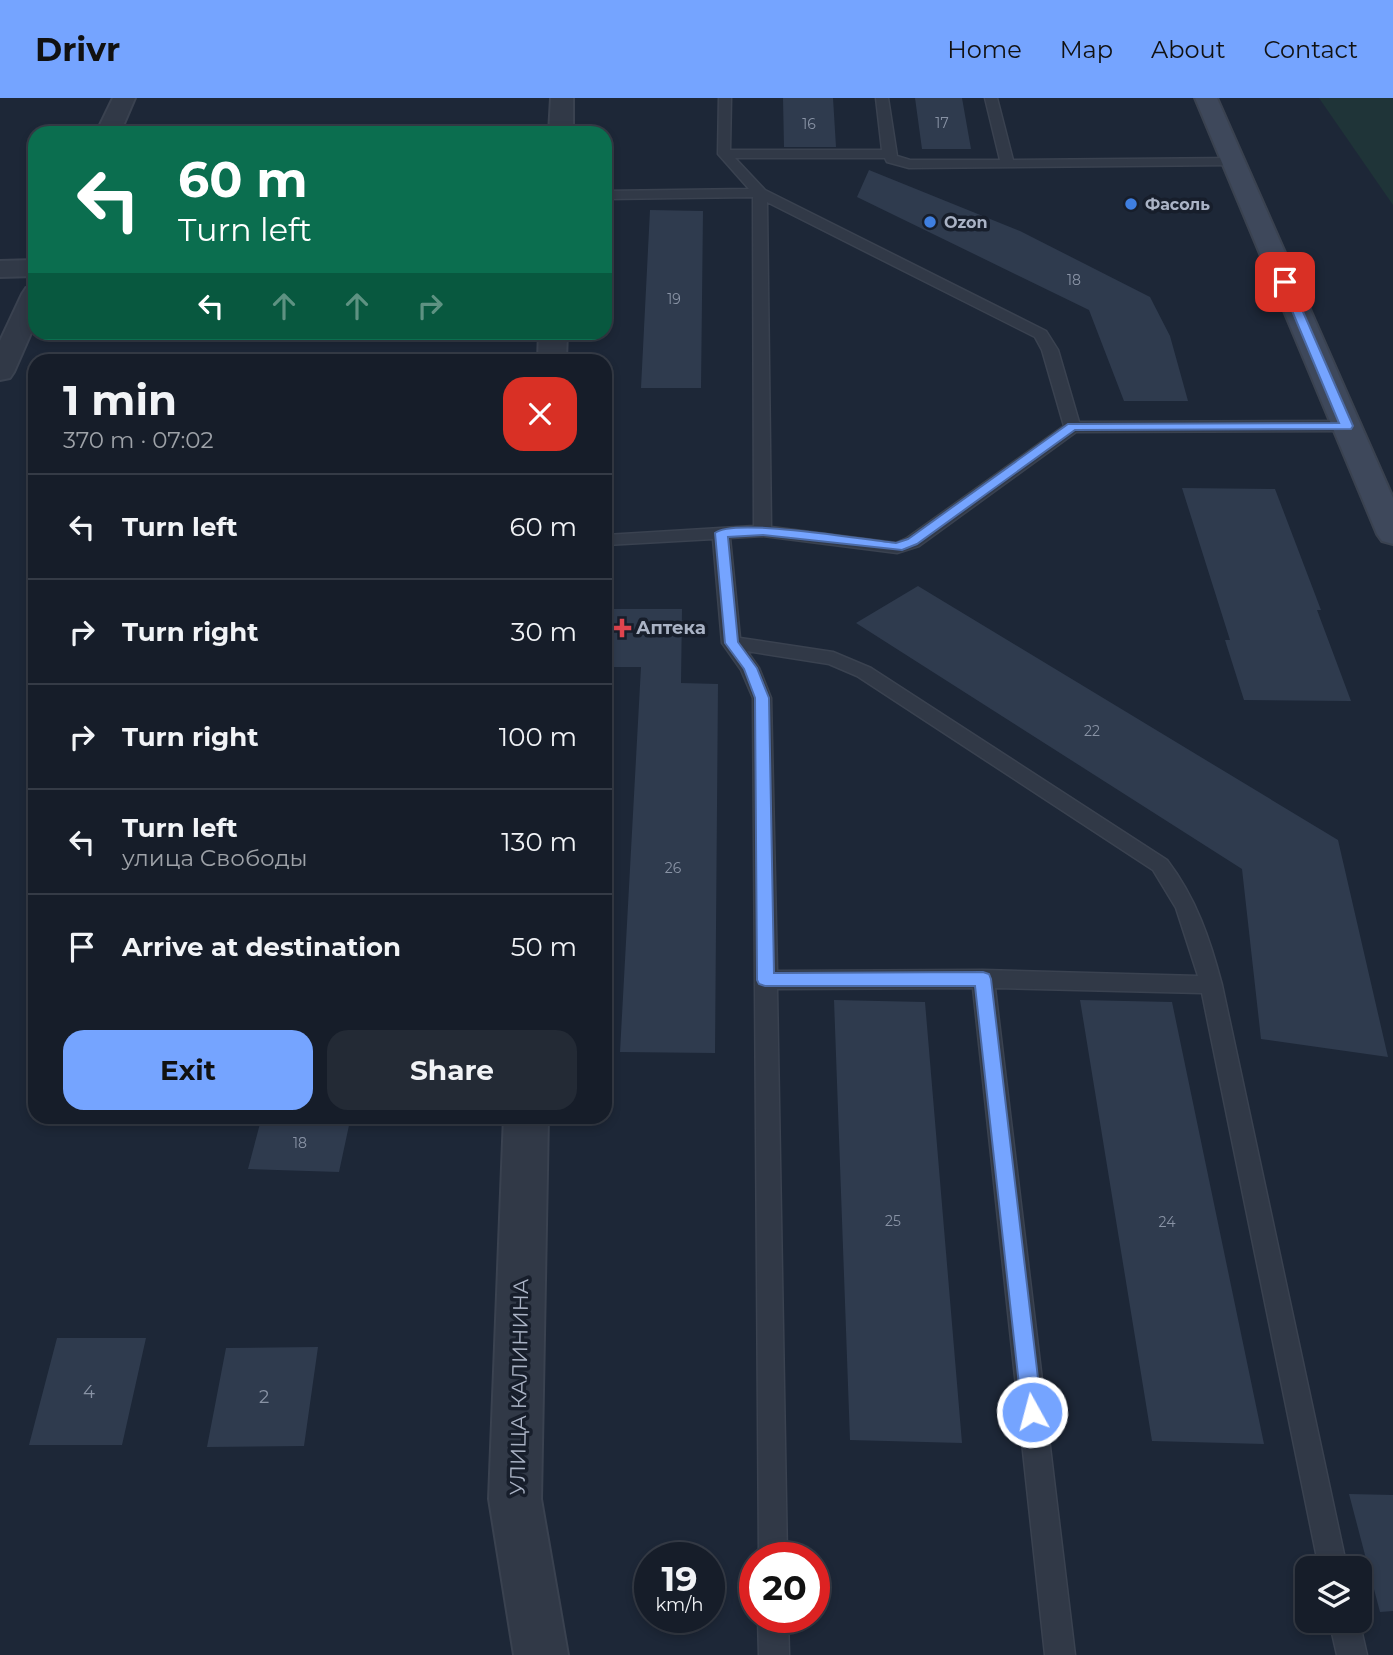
<!DOCTYPE html>
<html lang="en">
<head>
<meta charset="utf-8">
<style>
	:root { --surface:#161d29; --page:#232a35; --text:#f1f3f6; --muted:#9ea2a8; --line:#353b46; --accent:#75a4ff }
	body { margin:0; font-family:Montserrat,sans-serif; background:var(--page); color:var(--text); height:100vh; display:flex; flex-direction:column; font-size:26px; white-space:nowrap }
	* { box-sizing:border-box; margin:0 }
	p { font-size:23px; color:var(--muted) }
	.icon { flex:none; width:38px; height:38px; fill:none; stroke:currentColor; stroke-width:2; stroke-linecap:round; stroke-linejoin:round }
	.map { position:relative; flex:1; overflow:hidden }
	.sheet { position:absolute; left:28px; top:256px; width:584px; height:770px; display:flex; flex-direction:column; background:var(--surface); border-radius:21px; box-shadow:0 4px 10px #0003,0 0 0 2px var(--line) }
	.sheet>* { flex:none }
	.top-card { position:absolute; left:28px; top:28px; width:584px; height:214px; border-radius:21px; box-shadow:0 4px 10px #0003,0 0 0 2px var(--line); background:#0b6e4f; color:#fff; overflow:hidden }
	.fabs { position:absolute; left:1295px; top:1458px; display:grid; gap:14px }
	.fabs a { display:grid; place-items:center; width:77px; height:77px; border-radius:14px; background:var(--surface); box-shadow:0 4px 10px #0003,0 0 0 2px var(--line); font-size:35px }
	.speed { position:absolute; left:634px; top:1444px; display:flex; gap:14px; font-size:35px; font-weight:700; text-align:center }
	.speed>* { display:grid; place-content:center; width:91px; height:91px; border-radius:50%; background:var(--surface); box-shadow:0 4px 10px #0003,0 0 0 2px var(--line); line-height:1 }
	.speed small { font-size:18px; font-weight:400 }
	.speed .limit { border:10px solid #d22; background:#fff; color:#111 }
	.pin { position:absolute; display:grid; place-items:center; width:60px; height:60px; color:#fff; margin:-30px; border-radius:14px; box-shadow:0 4px 10px #0006 }
	.me { position:absolute; width:77px; margin:-38px; rotate:353deg; stroke-linejoin:round; filter:drop-shadow(0 0 5px #0008) }
	.turn { display:flex; align-items:center; gap:24px; height:147px; padding:0 35px; font-size:32px }
	.turn .icon { width:91px; height:91px; stroke-width:2.5 }
	.turn b { display:block; font-size:49px; line-height:60px }
	.lanes { display:flex; align-items:center; height:66px; padding:0 35px; background:#0003; justify-content:center; gap:35px; direction:ltr }
	.lanes .off { opacity:.35 }
	.round { display:grid; place-items:center; flex:none; width:74px; height:74px; border-radius:21px; background:var(--page) }
	.headline { display:flex; align-items:center; justify-content:space-between; height:119px; padding:0 35px }
	h1 { font-size:42px; font-weight:700; line-height:52px }
	.primary-button { display:flex; gap:14px; margin-top:auto; padding:14px 35px }
	.primary-button a { flex:1; height:80px; border-radius:21px; background:var(--accent); color:#111; font-size:28px; font-weight:700; line-height:80px; text-align:center }
	.primary-button a+a { background:var(--page); color:var(--text) }
	ul { padding:0; list-style:none }
	li { display:flex; align-items:center; gap:21px; height:105px; padding:0 35px; border-top:2px solid var(--line) }
	li div { flex:1 }
	li b { display:block; font-size:26px }
	li em { font-style:normal }
	header { display:flex; align-items:center; gap:42px; box-sizing:border-box; height:98px; padding:0 35px; background:var(--accent); color:#111 }
	header strong { font-size:33px }
	nav { display:flex; gap:38px; margin-inline-start:auto; font-size:24px }
	.map>svg:first-child { display:block }
</style>
</head>
<body>
<header>
<strong>Drivr</strong>
<nav><a>Home</a><a>Map</a><a>About</a><a>Contact</a></nav>
</header>
<div class="map">
<svg width="1393" height="1557" viewBox="0 0 1393 1557">
	<rect width="100%" height="100%" fill="#1d2737"/>
	<path fill="#1f3438" d="M1319 0H1393V107Z"/>
	<path fill="#2f3b4e" d="M783 0H833L836 49H784Z
		M915 0H962L971 51H922Z
		M869 72 1020 133 1150 199 1170 238 1188 303H1124L1089 212 857 99Z
		M650 112 703 113 701 290H641Z
		M1182 390 1275 391 1321 512H1317L1351 603 1244 602 1225 542H1230Z
		M918 488 1338 742 1388 959 1261 941 1242 771 856 525Z
		M606 511H682L681 585 718 586 715 955 620 954 641 569H606Z
		M834 902 925 904 962 1345 850 1342Z
		M1080 902 1172 904 1264 1346 1152 1343Z
		M262 1018H351L339 1074 248 1071Z
		M57 1240H146L122 1347H29Z
		M318 1249 304 1348 207 1349 226 1250Z
		M1349 1396 1393 1397V1513L1380 1514Z"/>
	<g fill="none" stroke-linecap="round" stroke-linejoin="round">
		<g stroke="#3a4250" stroke-width="3">
			<path id="lane" d="M719 0H731L730 52H882L876 0H888L897 58 910 62H1000L985 0H997L1013 62 1238 60 1239 63 1233 67 909 70 887 64 885 60H735L765 92 1046 233 1058 252 1079 324 1347 323 1355 328 1347 333 1076 334 919 448 897 455 763 438 730 440 740 540 833 554 871 570 1167 762C1196 800 1210 841 1222 887L1347 1470H1319L1202 895 995 890 1075 1557H1045L973 890 777 891 787 1460H759L753 600 741 572 722 545 713 441 606 447V437L754 428 753 99 606 101V93L749 91 718 56ZM767 104 1035 239 1042 252 1064 328 907 440 896 445 771 429ZM747 553 829 566 857 578 1153 772 1176 810 1198 878 983 872 777 873 771 600 759 570Z
				M758 1519H788L789 1557H759Z
				M1329 1522H1359L1367 1557H1337Z"/>
		</g>
		<g stroke="#3a4250" stroke-width="4">
			<path id="street" d="M113 0H135L120 35H96Z
				M551 0H573V35H549Z
				M35 162V178L0 179V163Z
				M35 188V226L14 274 10 280 0 282V243L22 196 26 190Z
				M539 234H567L566 262H538Z
				M504 1018H548L541 1401 568 1557H514L489 1401Z"/>
		</g>
		<g stroke="#3a4250" stroke-width="4">
			<path id="secondary" d="M1195 0H1217L1393 400V446L1382 443 1377 436Z"/>
		</g>
		<use href="#lane" fill="#313947" fill-rule="evenodd"/>
		<use href="#street" fill="#313947" fill-rule="evenodd"/>
		<use href="#secondary" fill="#3e485b" fill-rule="evenodd"/>
	</g>
	<path fill="#75a4ff" stroke="#4c6ba6" stroke-width="2" d="M1285 180 1290 184 1353 328 1351 331 1075 332 917 446 902 452 763 437 728 439 738 544 757 570 769 600 774 875 983 874 989 876 991 881 1042 1314 1039 1320 1032 1323 1025 1320 1022 1314 975 888H765L759 886 757 882 755 600 744 571 725 545 715 435C734 419 865 442 896 445L908 441 1068 326 1339 325 1280 184Z"/>
	<g fill="#3f7fe0" stroke="#171e2b" stroke-width="2.5">
		<circle cx="1131" cy="106" r="7"/>
		<circle cx="930" cy="124" r="7"/>
	</g>
	<path fill="#e0444e" stroke="#171e2b" stroke-width="2.5" d="M618.5 519.5h7v7h7v7h-7v7h-7v-7h-7v-7h7z"/>
	<g text-anchor="middle" dominant-baseline="central" stroke-width="7" stroke-linejoin="round" paint-order="stroke">
		<g font-size="14" fill="#8993a5">
			<text x="942" y="25">17</text>
			<text x="809" y="26">16</text>
			<text x="1074" y="182">18</text>
			<text x="674" y="201">19</text>
			<text x="1092" y="633">22</text>
			<text x="673" y="770">26</text>
			<text x="300" y="1045">18</text>
			<text x="893" y="1123">25</text>
			<text x="1167" y="1124">24</text>
		</g>
		<g font-size="16" font-weight="bold" fill="#aab3c5" stroke="#171e2b" text-anchor="start">
			<text x="1145" y="106">Фасоль</text>
			<text x="944" y="124">Ozon</text>
		</g>
		<g font-size="18" font-weight="bold" fill="#aab3c5" stroke="#171e2b" text-anchor="start">
			<text x="636" y="530">Аптека</text>
		</g>
		<g font-size="18" fill="#8993a5">
			<text x="89" y="1294">4</text>
			<text x="264" y="1299">2</text>
		</g>
		<g font-size="21" fill="#aab3c5" stroke="#171e2b">
			<text transform="translate(519 1289) rotate(-89)">УЛИЦА КАЛИНИНА</text>
		</g>
	</g>
</svg>
<div class="fabs">
<a><svg class="icon" aria-label="layers" viewBox="0 0 24 24"><path d="M12 4l9 5-9 5-9-5zM3 14l9 5 9-5"/></svg></a>
</div>
<div class="speed"><div>19<small>km/h</small></div><div class="limit">20</div></div>
<div class="pin" style="left:1285px;top:184px;background:#d93025"><svg class="icon" aria-label="arrive" viewBox="0 0 24 24"><path d="M6 21V4h12l-3 4 3 4H6"/></svg></div>
<svg class="me" style="left:1032px;top:1314px" viewBox="-20 -20 40 40"><circle r="17" fill="#75a4ff" stroke="#fff" stroke-width="3"/><path d="M0-11L8 9 0 5-8 9z" fill="#fff"/></svg>
<div class="top-card">
<div class="turn"><svg class="icon" aria-label="left" viewBox="0 0 24 24"><path d="M17 20v-9H6M10 6l-5 5 5 5"/></svg><div><b>60 m</b>Turn left</div></div>
<div class="lanes"><svg class="icon" aria-label="left" viewBox="0 0 24 24"><path d="M17 20v-9H6M10 6l-5 5 5 5"/></svg><svg class="icon off" aria-label="ahead" viewBox="0 0 24 24"><path d="M12 20V5M6 11l6-6 6 6"/></svg><svg class="icon off" aria-label="ahead" viewBox="0 0 24 24"><path d="M12 20V5M6 11l6-6 6 6"/></svg><svg class="icon off" aria-label="right" viewBox="0 0 24 24"><path d="M7 20v-9h11M14 6l5 5-5 5"/></svg></div>
</div>
<section class="sheet">
<div class="headline"><div><h1>1 min</h1><p>370 m · 07:02</p></div><a class="round" style="background:#d93025;color:#fff"><svg class="icon" aria-label="close" viewBox="0 0 24 24"><path d="M6 6l12 12M18 6L6 18"/></svg></a></div>
<ul>
<li><svg class="icon" aria-label="left" viewBox="0 0 24 24"><path d="M17 20v-9H6M10 6l-5 5 5 5"/></svg><div><b>Turn left</b></div><em>60 m</em></li>
<li><svg class="icon" aria-label="right" viewBox="0 0 24 24"><path d="M7 20v-9h11M14 6l5 5-5 5"/></svg><div><b>Turn right</b></div><em>30 m</em></li>
<li><svg class="icon" aria-label="right" viewBox="0 0 24 24"><path d="M7 20v-9h11M14 6l5 5-5 5"/></svg><div><b>Turn right</b></div><em>100 m</em></li>
<li><svg class="icon" aria-label="left" viewBox="0 0 24 24"><path d="M17 20v-9H6M10 6l-5 5 5 5"/></svg><div><b>Turn left</b><p>улица Свободы</p></div><em>130 m</em></li>
<li><svg class="icon" aria-label="arrive" viewBox="0 0 24 24"><path d="M6 21V4h12l-3 4 3 4H6"/></svg><div><b>Arrive at destination</b></div><em>50 m</em></li>
</ul>
<div class="primary-button"><a>Exit</a><a>Share</a></div>
</section>
</div>
</body>
</html>
